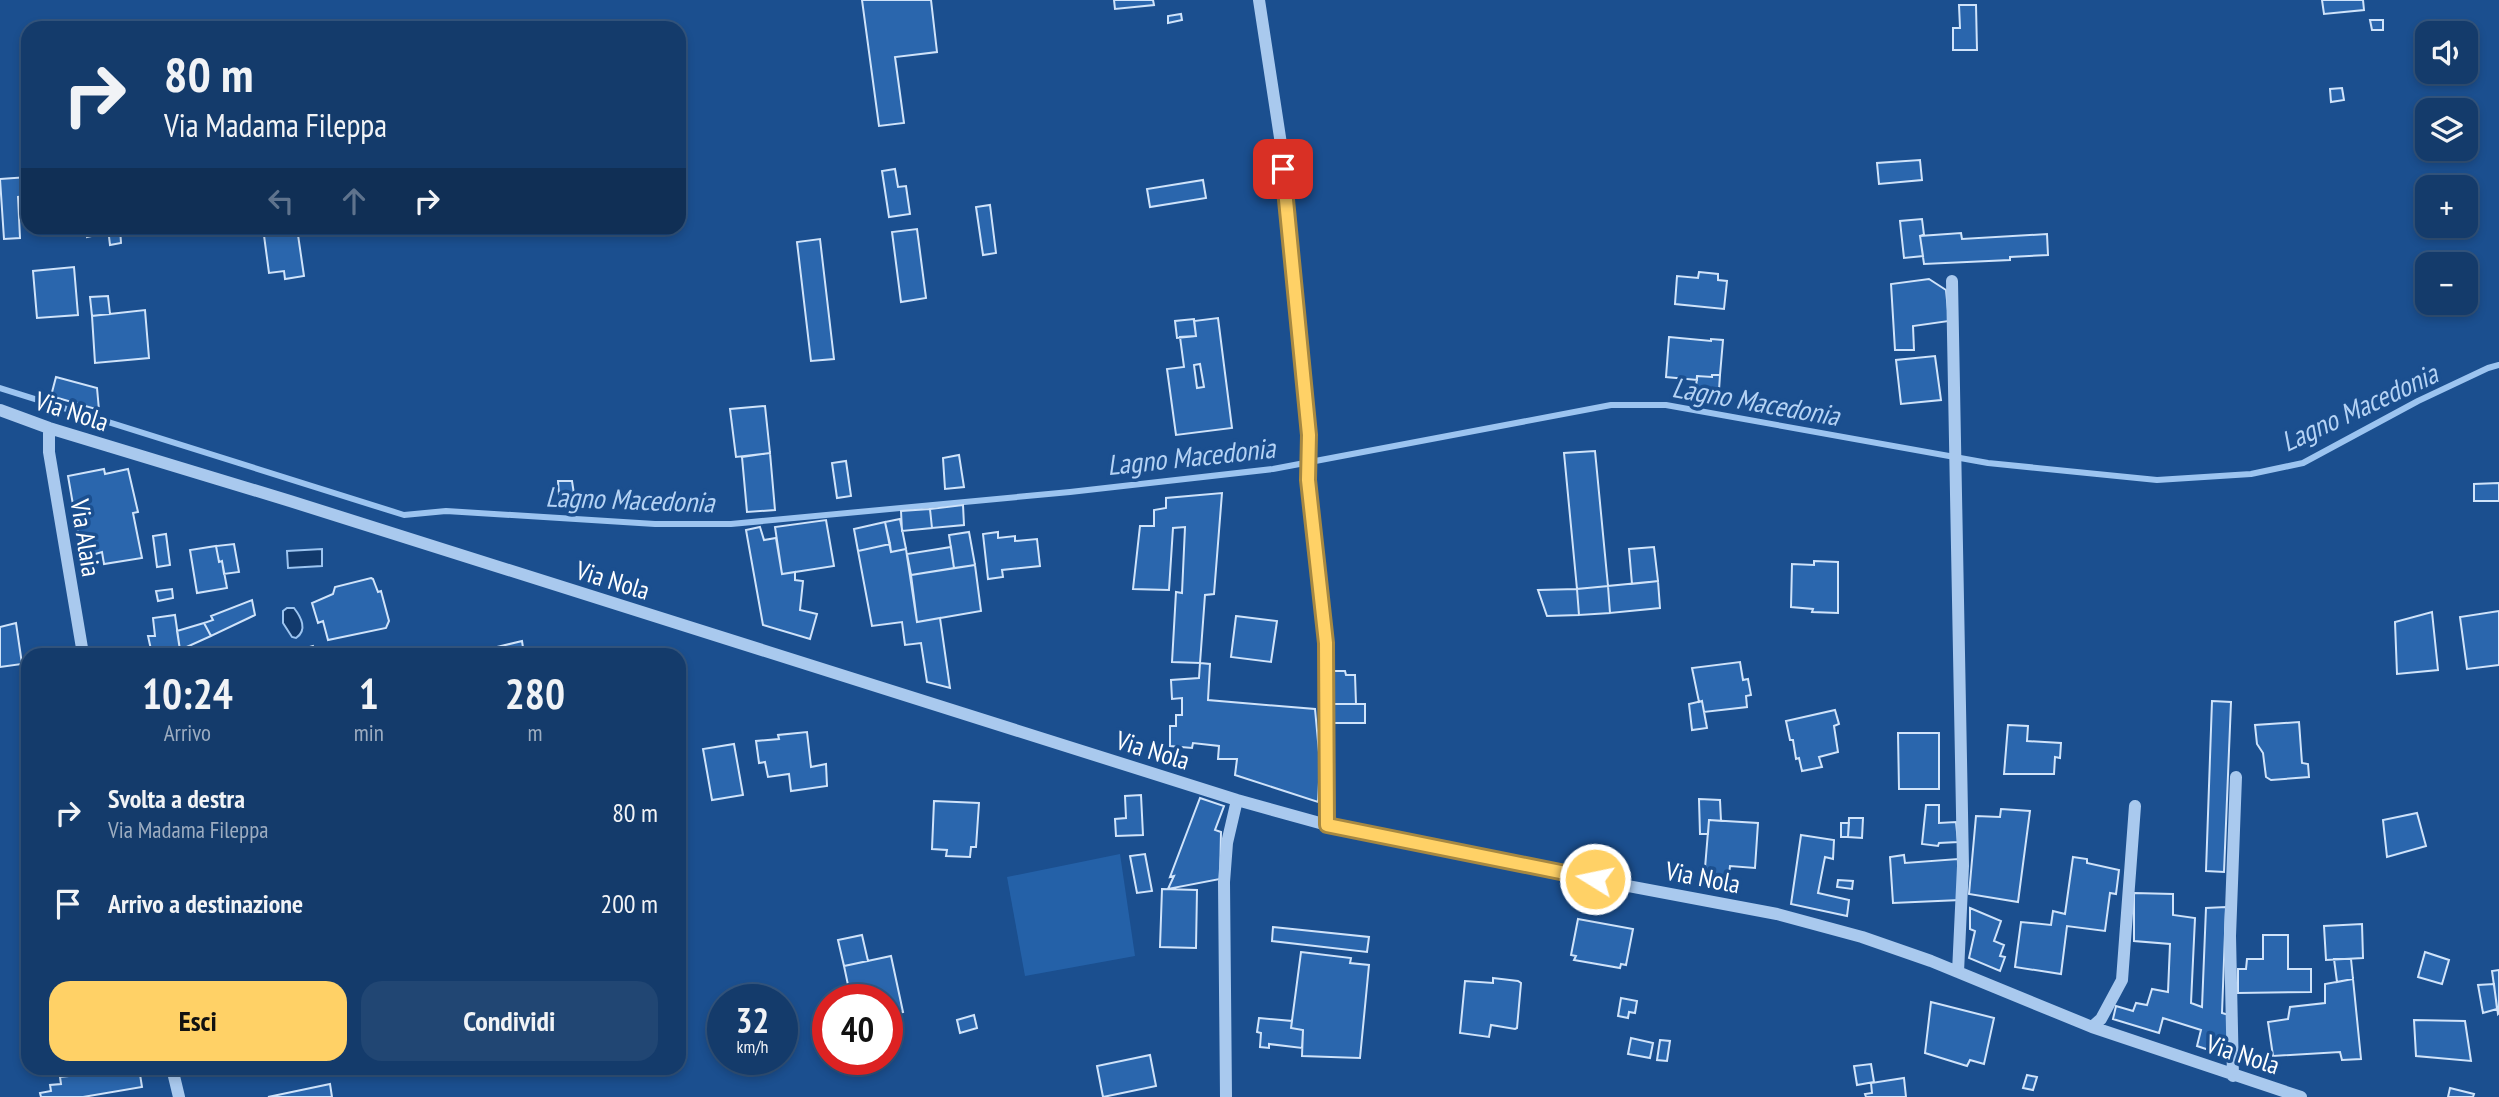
<!DOCTYPE html>
<html lang="it">
<head>
<meta charset="utf-8">
<style>
	:root { --surface:#143b6b; --page:#214673; --text:#f1f3f6; --muted:#9dadc1; --line:#33557e; --accent:#ffd166 }
	body { margin:0; font-family:"PT Sans Narrow",sans-serif; background:var(--page); color:var(--text); height:100vh; display:flex; flex-direction:column; font-size:26px; white-space:nowrap }
	* { box-sizing:border-box; margin:0 }
	p { font-size:23px; color:var(--muted) }
	.icon { flex:none; width:38px; height:38px; fill:none; stroke:currentColor; stroke-width:2; stroke-linecap:round; stroke-linejoin:round }
	.map { position:relative; flex:1; overflow:hidden }
	.side { position:absolute; left:21px; top:648px; width:665px; height:427px; display:flex; flex-direction:column; background:var(--surface); border-radius:21px; box-shadow:0 4px 10px #0003,0 0 0 2px var(--line) }
	.side>* { flex:none }
	.banner { position:absolute; left:21px; top:21px; width:665px; height:214px; border-radius:21px; box-shadow:0 4px 10px #0003,0 0 0 2px var(--line); background:#143b6b; color:var(--text); overflow:hidden }
	.tools { position:absolute; left:2415px; top:21px; display:grid; gap:14px }
	.tools a { display:grid; place-items:center; width:63px; height:63px; border-radius:14px; background:var(--surface); box-shadow:0 4px 10px #0003,0 0 0 2px var(--line); font-size:35px }
	.speed { position:absolute; left:707px; top:984px; display:flex; gap:14px; font-size:35px; font-weight:700; text-align:center }
	.speed>* { display:grid; place-content:center; width:91px; height:91px; border-radius:50%; background:var(--surface); box-shadow:0 4px 10px #0003,0 0 0 2px var(--line); line-height:1 }
	.speed small { font-size:18px; font-weight:400 }
	.speed .limit { border:10px solid #d22; background:#fff; color:#111 }
	.pin { position:absolute; display:grid; place-items:center; width:60px; height:60px; color:#fff; margin:-30px; border-radius:14px; box-shadow:0 4px 10px #0006 }
	.me { position:absolute; width:77px; margin:-38px; rotate:280deg; stroke-linejoin:round; filter:drop-shadow(0 0 5px #0008) }
	.turn { display:flex; align-items:center; gap:24px; height:147px; padding:0 28px; font-size:32px }
	.turn .icon { width:91px; height:91px; stroke-width:2.5 }
	.turn b { display:block; font-size:49px; line-height:60px }
	.lanes { display:flex; align-items:center; height:66px; padding:0 28px; background:#0003; justify-content:center; gap:35px; direction:ltr }
	.lanes .off { opacity:.35 }
	.eta { display:flex; justify-content:space-evenly; align-items:center; height:119px; text-align:center }
	.eta b { font-size:42px; font-weight:700; line-height:49px }
	.action { display:flex; gap:14px; margin-top:auto; padding:14px 28px }
	.action a { flex:1; height:80px; border-radius:21px; background:var(--accent); color:#111; font-size:28px; font-weight:700; line-height:80px; text-align:center }
	.action a+a { background:var(--page); color:var(--text) }
	ul { padding:0; list-style:none }
	li { display:flex; align-items:center; gap:21px; height:91px; padding:0 28px }
	li div { flex:1 }
	li b { display:block; font-size:26px }
	li em { font-style:normal }
	.map>svg:first-child { display:block }
</style>
</head>
<body>
<div class="map">
<svg width="2499" height="1097" viewBox="0 0 2499 1097">
	<rect width="100%" height="100%" fill="#1b4f8f"/>
	<path fill="#2461a8" d="M1120 854 1135 956 1025 976 1007 877Z"/>
	<path fill="#123a6d" stroke="#9cc4f0" stroke-width="2" d="M322 549V566L288 568 287 551Z
		M287 608H294C301 617 308 630 296 638L292 637 283 623V611Z"/>
	<g fill="none" stroke-linecap="round" stroke-linejoin="round">
		<path stroke="#9cc4f0" stroke-width="6" d="M0 388 404 515 446 511 655 524H731L1070 492 1273 469 1611 405H1666L1988 463 2157 480 2251 474 2303 463 2418 401 2488 368 2499 365"/>
	</g>
	<path fill="#2a66ad" stroke="#cfe3fa" stroke-width="2" fill-rule="evenodd" d="M862 0H931L937 52 895 57 904 123 879 126Z
		M1114 0H1153L1154 5 1115 9Z
		M2322 0H2363L2364 10 2324 14Z
		M1959 5H1976L1977 50H1953V28H1960Z
		M1181 14 1182 20 1168 23V16Z
		M2370 20H2383V30H2372Z
		M2342 88 2344 100 2331 102 2330 89Z
		M1920 160 1922 180 1879 184 1877 163Z
		M895 169 898 187 906 186 910 214 889 217 882 171Z
		M28 177V196L18 197 20 238 4 239 0 179Z
		M1203 180 1206 198 1150 207 1147 189Z
		M990 205 996 253 983 255 976 207Z
		M1922 219 1924 235 1920 236 1923 256 1904 258 1900 221Z
		M86 228H100L101 234 87 237Z
		M108 228H120L121 243 110 245Z
		M263 228H297L304 276 285 279 284 271 269 273Z
		M917 229 926 298 901 302 892 232Z
		M1961 233 1962 239 2047 234 2048 255 2010 257V260L1924 264 1920 236Z
		M820 239 834 359 811 361 797 242Z
		M74 267 78 315 37 318 33 271Z
		M1699 272 1718 274V280L1727 281 1724 309 1675 304 1677 276 1698 278Z
		M1929 279 1946 290 1949 321 1913 326 1914 350H1895L1891 284Z
		M108 296 110 314 92 316 90 297Z
		M145 310 149 358 95 363 92 316Z
		M1218 318 1232 428 1176 435 1167 369 1184 367 1180 337 1196 336 1194 321ZM1200 364 1204 387 1197 388 1194 365Z
		M1194 319 1196 336 1177 338 1175 321Z
		M1669 337 1711 341V339L1723 340 1720 375H1712V377L1697 376V380L1666 377Z
		M1935 356 1941 400 1901 404 1896 360Z
		M1712 375H1720L1719 390 1696 388 1697 376 1712 377Z
		M56 377 97 388 99 410 51 396Z
		M765 406 770 453 736 457 730 409Z
		M1595 451 1608 586 1577 589 1564 453Z
		M770 453 775 510 747 512 742 457Z
		M959 455 964 487 945 489 943 458Z
		M846 461 851 496 837 498 832 463Z
		M104 469 105 474 128 469 138 512 133 513 142 558 104 564 102 552 92 555 89 538 79 539 68 476Z
		M558 481H572L574 494H559Z
		M2499 483V501H2474V484Z
		M1222 493 1214 594 1205 595 1200 663 1172 662 1176 592 1182 593 1185 527 1173 528 1169 590 1133 589 1140 526H1154V510L1166 508V498Z
		M963 505 964 525 932 528 930 509Z
		M930 509 932 528 902 531 901 511Z
		M900 519 906 549 891 552 885 522Z
		M826 520 834 566 782 574 775 527Z
		M885 522 890 544 858 551 854 529Z
		M760 527 764 540 776 538 782 574 795 572V580L803 581 800 610 817 614 810 639 763 625 746 530Z
		M969 532 975 565 954 568 949 535Z
		M998 532V538L1015 536V541L1037 539 1040 566 1002 570 1003 577 988 579 983 534Z
		M166 534 170 565 157 567 153 536Z
		M234 544 239 572 224 574 222 561 219 562 216 546Z
		M890 544 891 552 906 549 917 622 940 618 950 688 927 682 921 643 905 645 902 622 872 626 858 551Z
		M216 546 219 562 222 561 227 588 197 593 190 550Z
		M951 547 954 568 911 575 907 554Z
		M1654 547 1658 581 1632 584 1629 549Z
		M1814 561 1838 562V613L1812 612 1813 609 1791 607 1792 564 1814 565Z
		M975 565 981 611 917 622 911 575Z
		M371 578 373 579 378 592 381 591 389 621 386 628 328 640 323 621 318 623 312 603 333 594 335 587Z
		M1658 581 1660 608 1610 613 1608 586Z
		M1608 586 1610 613 1579 615 1577 589Z
		M172 589 173 598 158 601 156 591Z
		M1577 589 1579 615 1547 616 1538 590Z
		M252 600 255 615 211 636 204 623 213 620 211 616Z
		M2499 611V665L2467 669 2460 617Z
		M2432 612 2438 670 2397 674 2395 622Z
		M175 615 180 650 170 654H152L148 636H155L153 618Z
		M1236 616 1277 621 1271 662 1231 657Z
		M16 623 22 664 0 667V627Z
		M204 623 211 636 180 650 177 631Z
		M522 641 524 654H495L493 648Z
		M313 646 316 654H297L296 651Z
		M1740 662 1743 680 1748 679 1751 695 1746 696 1747 707 1704 712 1702 701 1699 702 1692 668Z
		M1200 663 1210 664 1208 700 1315 709 1320 763 1318 802 1235 775 1237 759H1218L1219 746 1193 743 1192 748 1170 746V726H1176V715H1182V698L1172 699 1171 680 1199 678Z
		M1332 671H1345L1346 675H1355L1356 704H1333Z
		M1702 701 1707 728 1692 730 1689 704Z
		M2212 701 2231 702 2224 872 2206 871Z
		M1333 704H1365V723H1334Z
		M1835 710 1839 724 1834 726 1838 752 1819 757 1822 767 1802 771 1799 758 1796 759 1793 740H1790L1786 721Z
		M2299 722 2302 763 2308 764 2309 777 2271 780 2266 777 2263 753 2257 744 2255 725Z
		M2008 725 2028 726 2027 741 2061 743 2060 758 2055 757 2054 774H2004Z
		M807 732 811 767 826 764 827 786 791 791 789 774 768 777 765 762 759 763 756 741 779 739 778 735Z
		M1898 733H1939V789H1899Z
		M734 744 743 795 712 800 703 749Z
		M1141 795 1143 835 1116 836 1115 819 1126 818 1125 796Z
		M1200 798 1224 806 1215 830 1221 832 1220 879 1168 889 1174 876 1170 877Z
		M1699 799 1720 800 1721 821 1709 820 1708 834H1700Z
		M934 801 979 803 976 847H971L970 857 946 856 947 850 932 849Z
		M1926 805H1939V823L1956 822 1958 842 1939 843 1938 846 1922 844Z
		M2001 809 2030 811 2018 902 1969 894 1976 816 2000 817Z
		M2417 813 2426 846 2387 857 2383 820Z
		M1849 818H1863L1862 838 1848 837Z
		M1709 820 1758 823 1755 868 1730 866 1728 883 1704 880Z
		M1841 823H1849L1848 837H1841Z
		M1801 835 1834 840 1833 859 1825 857 1818 893 1849 900 1847 916 1791 904Z
		M1145 854 1152 891 1137 893 1130 856Z
		M1904 855 1905 863 1958 859 1960 900 1893 903 1890 857Z
		M2073 857 2087 859V863L2119 870 2116 894 2110 893 2105 931 2067 926 2061 974 2015 967 2021 922 2051 925 2053 911 2065 914Z
		M1838 880 1853 881 1852 889 1837 887Z
		M1162 889 1197 890 1196 948 1160 947Z
		M2134 893 2173 894V915L2195 918 2191 1003 2202 1007 2206 908 2226 907 2222 1013 2229 1015 2227 1056 2197 1046 2201 1030 2163 1018 2159 1033 2113 1019 2116 1006 2133 1011 2136 1003 2147 1005 2152 989 2168 992 2170 944 2134 941Z
		M1970 908 2001 921 1994 941 2004 945 2000 956 2005 957 2000 971 1969 958 1975 931 1970 929Z
		M1578 919 1633 929 1626 965 1621 964 1620 968 1574 960 1576 956 1571 955Z
		M2362 924 2363 958 2326 960 2324 926Z
		M1273 927 1369 937 1367 952 1272 941Z
		M862 935 868 961 844 966 838 940Z
		M2263 935H2288V969H2311V992L2238 993V969H2246L2247 959H2263Z
		M1301 952 1351 958 1350 963 1369 965 1360 1058 1302 1056 1303 1030 1291 1028Z
		M2425 952 2449 960 2442 984 2418 977Z
		M891 956 903 1012 887 1016V999H851L844 966Z
		M2334 959H2351L2353 979 2337 982Z
		M2499 970V1013L2498 1014 2492 971Z
		M1493 978 1518 981 1521 983 1517 1028 1515 1029 1491 1025 1489 1037 1460 1033 1465 981 1493 983Z
		M2353 979 2361 1059 2342 1060 2340 1052 2273 1056 2268 1022 2288 1019 2290 1007 2325 1003V984Z
		M2494 984 2497 1009 2483 1013 2478 985Z
		M1621 998 1637 1001 1635 1013 1629 1012 1628 1018 1618 1016Z
		M1931 1002 1994 1018 1984 1064 1970 1060 1967 1066 1925 1053Z
		M974 1015 977 1028 960 1033 957 1020Z
		M1259 1018 1292 1021 1291 1028 1303 1030 1302 1048 1269 1044V1048L1260 1047 1261 1033 1257 1032Z
		M2414 1020 2465 1021 2471 1061 2416 1056Z
		M1631 1038 1653 1043 1650 1058 1628 1054Z
		M1660 1040 1670 1041 1667 1061 1657 1060Z
		M1150 1055 1156 1086 1103 1097 1097 1066Z
		M1871 1064 1874 1082 1857 1085 1854 1066Z
		M96 1068H139L142 1087 83 1097H41L40 1093 51 1091 50 1085 61 1084 60 1077 68 1076V1072Z
		M2027 1075 2037 1077 2033 1090 2023 1088Z
		M1904 1078 1906 1097H1866L1865 1094 1872 1093 1871 1083Z
		M330 1084 332 1097H268Z
		M2450 1088 2474 1094 2473 1097H2448Z"/>
	<g fill="none" stroke-linecap="round" stroke-linejoin="round">
		<path stroke="#a9c9ee" stroke-width="12" d="M1259 0 1281 144 1309 435 1308 480 1326 643 1327 825
			M1952 281 1963 866 1958 972
			M0 410 49 428 290 501 1237 800 1327 825 1543 870 1777 914 1862 937 1931 961 2092 1027 2301 1097
			M49 428V452L83 654
			M2092 1027 2101 1019 2122 980 2135 806
			M172 1068 179 1097
			M2233 1076 2230 936 2236 777
			M1226 1097 1224 882 1227 843 1237 800"/>
	</g>
	<g fill="none" stroke-linecap="round" stroke-linejoin="round">
		<g stroke="#a68842" stroke-width="18">
			<path id="route" d="M1283 169 1309 435 1308 480 1326 643 1327 825 1595 879"/>
		</g>
		<use href="#route" stroke="#ffd166" stroke-width="12"/>
	</g>
	<g text-anchor="middle" dominant-baseline="central" stroke-width="7" stroke-linejoin="round" paint-order="stroke">
		<g font-size="26" fill="#fff" stroke="#1b4f8f">
			<text transform="translate(72 411) rotate(18)">Via Nola</text>
			<text transform="translate(86 538) rotate(81)">Via Alaia</text>
			<text transform="translate(613 580) rotate(17)">Via Nola</text>
			<text transform="translate(1153 750) rotate(17)">Via Nola</text>
			<text transform="translate(1703 877) rotate(11)">Via Nola</text>
			<text transform="translate(2243 1054) rotate(18)">Via Nola</text>
		</g>
		<g font-size="28" font-style="italic" fill="#b5d3f5" stroke="#1b4f8f">
			<text transform="translate(1756 401) rotate(10)">Lagno Macedonia</text>
			<text transform="translate(2359 407) rotate(-25)">Lagno Macedonia</text>
			<text transform="translate(1191 456) rotate(-6)">Lagno Macedonia</text>
			<text transform="translate(630 499) rotate(2)">Lagno Macedonia</text>
		</g>
	</g>
</svg>
<div class="tools">
<a><svg class="icon" aria-label="sound" viewBox="0 0 24 24"><path d="M4 9h4l5-4v14l-5-4H4zM17 9q2 3 0 6"/></svg></a>
<a><svg class="icon" aria-label="layers" viewBox="0 0 24 24"><path d="M12 4l9 5-9 5-9-5zM3 14l9 5 9-5"/></svg></a>
<a>+</a>
<a>−</a>
</div>
<div class="speed"><div>32<small>km/h</small></div><div class="limit">40</div></div>
<div class="pin" style="left:1283px;top:169px;background:#d93025"><svg class="icon" aria-label="arrive" viewBox="0 0 24 24"><path d="M6 21V4h12l-3 4 3 4H6"/></svg></div>
<svg class="me" style="left:1595px;top:879px" viewBox="-20 -20 40 40"><circle r="17" fill="#ffd166" stroke="#fff" stroke-width="3"/><path d="M0-11L8 9 0 5-8 9z" fill="#fff"/></svg>
<div class="banner">
<div class="turn"><svg class="icon" aria-label="right" viewBox="0 0 24 24"><path d="M7 20v-9h11M14 6l5 5-5 5"/></svg><div><b>80 m</b>Via Madama Fileppa</div></div>
<div class="lanes"><svg class="icon off" aria-label="left" viewBox="0 0 24 24"><path d="M17 20v-9H6M10 6l-5 5 5 5"/></svg><svg class="icon off" aria-label="ahead" viewBox="0 0 24 24"><path d="M12 20V5M6 11l6-6 6 6"/></svg><svg class="icon" aria-label="right" viewBox="0 0 24 24"><path d="M7 20v-9h11M14 6l5 5-5 5"/></svg></div>
</div>
<section class="side">
<div class="eta">
<div><b>10:24</b><p>Arrivo</p></div>
<div><b>1</b><p>min</p></div>
<div><b>280</b><p>m</p></div>
</div>
<ul>
<li><svg class="icon" aria-label="right" viewBox="0 0 24 24"><path d="M7 20v-9h11M14 6l5 5-5 5"/></svg><div><b>Svolta a destra</b><p>Via Madama Fileppa</p></div><em>80 m</em></li>
<li><svg class="icon" aria-label="arrive" viewBox="0 0 24 24"><path d="M6 21V4h12l-3 4 3 4H6"/></svg><div><b>Arrivo a destinazione</b></div><em>200 m</em></li>
</ul>
<div class="action"><a>Esci</a><a>Condividi</a></div>
</section>
</div>
</body>
</html>
